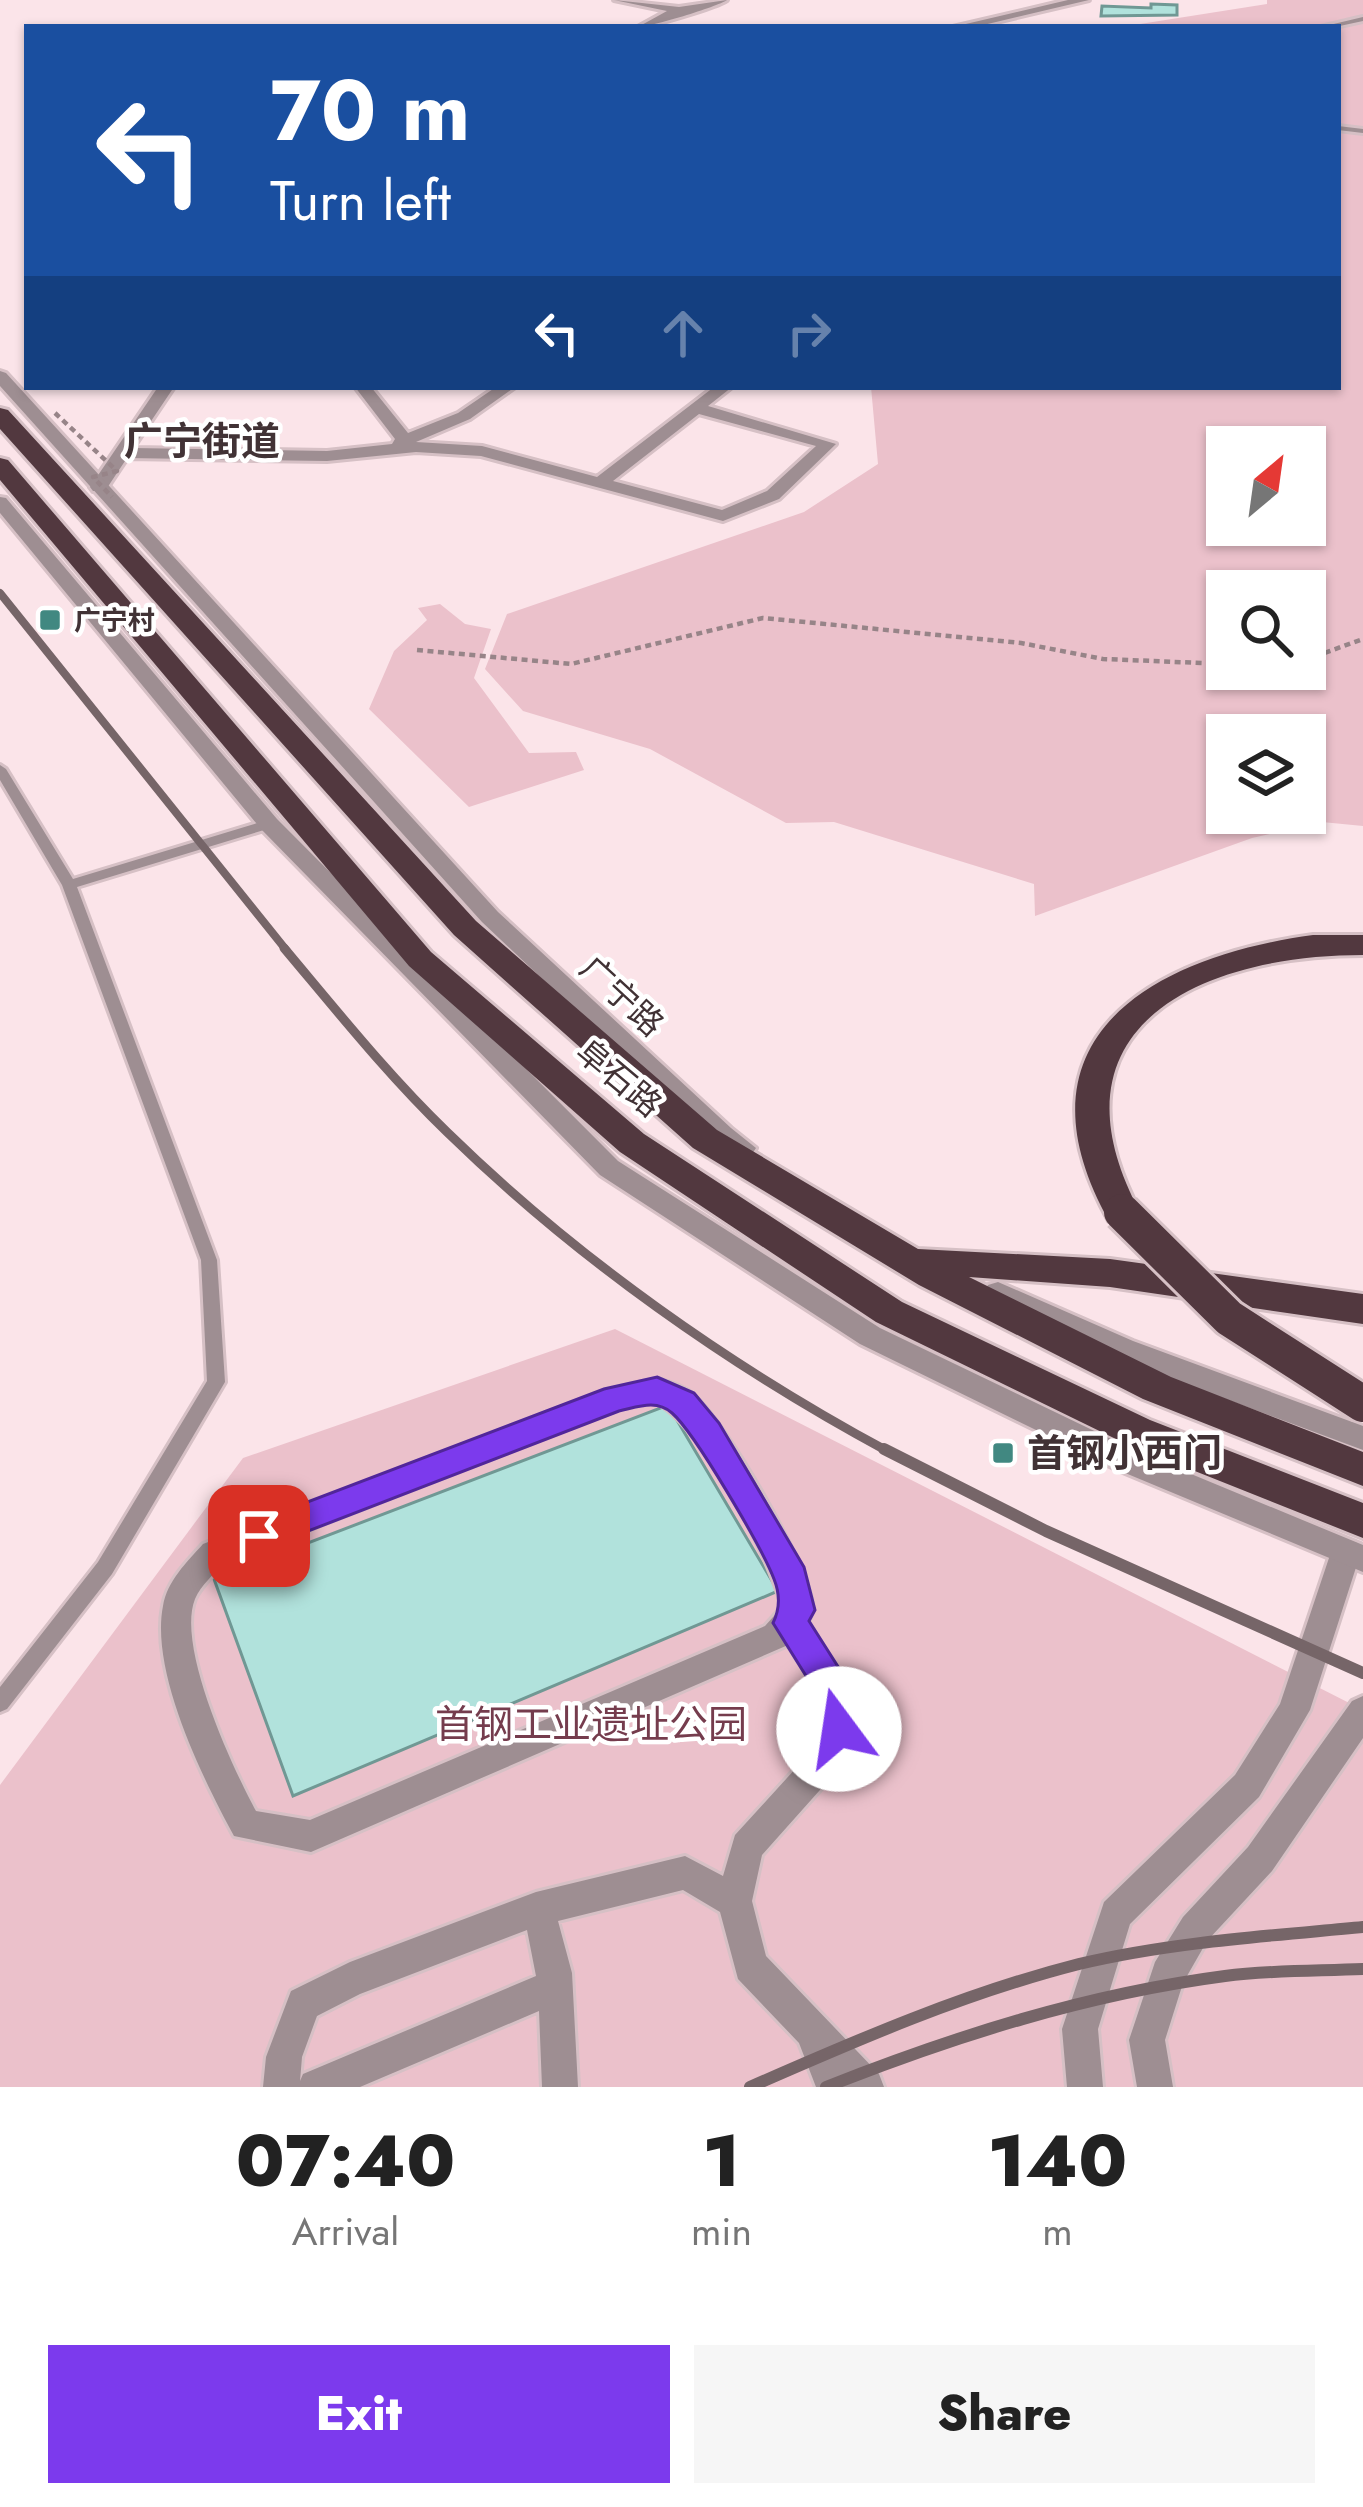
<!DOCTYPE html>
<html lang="en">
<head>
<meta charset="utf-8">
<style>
	:root { --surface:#fff; --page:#f6f6f6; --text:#222; --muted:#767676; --accent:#7c3aed }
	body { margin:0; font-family:Jost,"Noto Sans SC",sans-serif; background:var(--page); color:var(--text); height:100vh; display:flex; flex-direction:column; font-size:45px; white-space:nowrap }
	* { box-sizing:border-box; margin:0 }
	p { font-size:39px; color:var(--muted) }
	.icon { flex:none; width:66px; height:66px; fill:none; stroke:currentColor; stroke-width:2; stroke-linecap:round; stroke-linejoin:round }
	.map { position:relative; height:2087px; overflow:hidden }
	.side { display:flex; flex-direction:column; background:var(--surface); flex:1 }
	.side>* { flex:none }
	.top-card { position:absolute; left:24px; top:24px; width:1317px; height:366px; border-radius:0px; box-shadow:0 3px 9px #0004; background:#1a4fa0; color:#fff; overflow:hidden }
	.needle { width:78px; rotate:29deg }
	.controls { position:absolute; left:1206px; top:426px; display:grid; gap:24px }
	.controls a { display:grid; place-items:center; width:120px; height:120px; border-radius:0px; background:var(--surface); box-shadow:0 3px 9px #0004; font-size:60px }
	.pin { position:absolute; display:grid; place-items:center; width:102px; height:102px; color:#fff; margin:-51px; border-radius:24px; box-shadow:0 6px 18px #0006 }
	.me { position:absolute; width:132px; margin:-66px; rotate:346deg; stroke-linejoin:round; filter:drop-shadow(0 0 9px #0008) }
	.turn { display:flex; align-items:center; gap:42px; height:252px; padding:0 48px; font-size:54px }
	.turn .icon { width:156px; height:156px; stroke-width:2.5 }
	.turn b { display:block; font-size:84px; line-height:102px }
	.lanes { display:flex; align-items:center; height:114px; padding:0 48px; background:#0003; justify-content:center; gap:60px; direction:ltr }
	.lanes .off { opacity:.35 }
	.eta { display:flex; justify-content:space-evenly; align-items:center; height:204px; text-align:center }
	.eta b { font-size:72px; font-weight:800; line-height:84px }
	.action { display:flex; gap:24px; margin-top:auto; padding:24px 48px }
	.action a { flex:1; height:138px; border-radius:0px; background:var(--accent); color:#fff; font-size:48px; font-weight:800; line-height:138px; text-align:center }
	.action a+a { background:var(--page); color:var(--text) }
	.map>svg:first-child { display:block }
</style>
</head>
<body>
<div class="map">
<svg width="1363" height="2087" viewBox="0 0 1363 2087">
	<rect width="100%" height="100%" fill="#fbe4e9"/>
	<path fill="#ebc1cb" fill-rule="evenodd" d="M1267 0H1363V826L1322 822 1252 838 1035 916 1034 884 834 822 786 823 650 749 523 711 485 669 507 614 804 512 878 464 871 387H1338V27H1121L1267 4ZM1227 447H1305V525H1227ZM1227 591H1305V669H1227ZM1227 735H1305V813H1227Z
		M440 604 465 624 491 629 474 678 529 753 576 752 584 770 469 807 369 709 394 651 427 620 418 608Z
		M615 1329 1363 1710V2087H0V1785L243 1458Z"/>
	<path fill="#b1e2dc" stroke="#709894" stroke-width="3" d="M1151 4 1177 5V15L1101 16 1102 6 1151 8Z
		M668 1405 778 1591 293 1796 214 1579Z"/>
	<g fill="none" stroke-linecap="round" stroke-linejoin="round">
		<g stroke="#d6c0c5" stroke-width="6">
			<path id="service" d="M1363 17V21L1335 27H1321Z
				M1338 126 1363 129V133L1338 130Z
				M0 765 6 769 73 879 264 821H274L276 824 274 827 77 887 217 1260 225 1382 112 1574 7 1709 0 1712V1687L98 1562 207 1381 201 1260 62 885 0 780Z"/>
		</g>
		<g stroke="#d6c0c5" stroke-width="6">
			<path id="minor" d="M614 0 679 7 727 0C717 7 650 27 638 27L667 11Z
				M1068 0H1089L975 27H953Z
				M158 387H174L133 448 327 451 392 444 395 439 355 387H371L408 433 458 413 496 387H515L470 419 416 442 482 446 597 477 714 387H732L708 406 836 444 779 499 723 521 481 456 416 452 327 461 127 458 105 491H93L90 487ZM699 414 816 446 767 491 722 510 613 481Z
				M657 1379C668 1382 682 1386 691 1393 723 1417 808 1565 812 1604 813 1613 811 1614 808 1622L861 1706 844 1763 762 1855 752 1901 766 1956 879 2074 884 2087H816L799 2043 738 1979 720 1912 683 1890 558 1921 572 1973 578 2087H542L539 2011 360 2087H263L266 2057 291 1991 350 1962 536 1892 685 1856 723 1876 735 1835 818 1744 828 1708 788 1645 311 1852 234 1836C203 1779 150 1672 163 1606 167 1581 187 1562 203 1544L606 1390ZM655 1402C700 1421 771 1559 782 1607L765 1626 310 1820 256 1811C232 1767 176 1646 195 1599 201 1585 215 1573 225 1562L619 1409ZM527 1930 536 1976 303 2074 300 2081 302 2057 317 2016 360 1994Z
				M1346 1539 1357 1543 1361 1552 1310 1710 1259 1797 1130 1924 1098 2029 1103 2087H1067L1062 2029 1104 1902 1235 1775 1280 1704 1331 1552 1335 1543Z
				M1363 1696V1738L1272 1871 1207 1941 1183 1983 1165 2040 1173 2087H1137L1129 2040 1155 1962 1183 1917 1248 1847 1352 1701Z"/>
		</g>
		<g stroke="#d6c0c5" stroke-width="6">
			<path id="tertiary" d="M0 371 6 373 498 912 731 1128 756 1148 752 1154H734L713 1140 482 922 0 386Z
				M0 497 6 498 277 819 618 1161 880 1328 1138 1452 1363 1545V1572L1118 1470 860 1344 600 1175 261 829 0 513Z
				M998 1282 1133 1341 1363 1426V1450L1113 1357 988 1299 984 1292 988 1285Z"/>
		</g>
		<g stroke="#d6c0c5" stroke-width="6">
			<path id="trunk" d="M0 408 8 410 476 921 717 1130 918 1249 1110 1259 1363 1294V1324L1110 1287 969 1277 1171 1377 1363 1452V1486L1143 1399 919 1285 693 1148 454 935 0 429Z
				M0 458 8 460 431 952 644 1134 902 1302 1150 1420 1363 1503V1538L1122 1442 876 1322 620 1152 409 966 0 480Z
				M1313 935H1363V955C1201 955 1041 1027 1140 1212L1135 1221 1122 1225 1109 1221C1008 1040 1150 957 1313 935Z"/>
		</g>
		<path stroke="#978488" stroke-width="4.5" stroke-dasharray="6 4.5" stroke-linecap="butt" d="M417 650 571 664 763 618 1021 643 1103 659 1227 664
			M1305 660 1363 639"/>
		<use href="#service" fill="#9e8e92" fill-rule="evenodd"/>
		<use href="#minor" fill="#9e8e92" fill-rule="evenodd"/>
		<use href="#tertiary" fill="#9e8e92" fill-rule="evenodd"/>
		<use href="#trunk" fill="#52383f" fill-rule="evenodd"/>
		<path stroke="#766568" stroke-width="8" d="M0 593 287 951"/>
		<path stroke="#766568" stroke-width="9" d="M284 948C337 1011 388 1075 447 1132 576 1258 731 1367 889 1452"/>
		<path stroke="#766568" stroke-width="12" d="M884 1449 1046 1531 1363 1673
			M750 2087C857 2040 965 1993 1079 1964 1172 1942 1268 1936 1363 1927
			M826 2087C955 2036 1087 1994 1225 1976 1271 1970 1317 1971 1363 1969"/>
		<g stroke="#d6c0c5" stroke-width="42" stroke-linecap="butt">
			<path id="trunk-bridge" d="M1122 1212 1229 1318 1363 1404"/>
		</g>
		<path stroke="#978488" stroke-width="4.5" stroke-dasharray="6 4.5" stroke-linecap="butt" d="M55 413 117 471 93 477 112 497"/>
		<use href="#trunk-bridge" stroke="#52383f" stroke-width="36"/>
	</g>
	<path fill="#7c3aed" stroke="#51269a" stroke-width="3" d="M657 1377 694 1393 719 1423 804 1567 815 1610 809 1621 863 1706 852 1741 839 1746 826 1741 820 1729 826 1708 773 1623C780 1609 780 1594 774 1579 762 1548 695 1433 672 1413 656 1399 638 1407 619 1411L259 1550 247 1546 242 1536 247 1525 604 1389Z"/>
	<g fill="#418881" stroke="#fff" stroke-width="4.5">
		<rect x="38" y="608" width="24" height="24" rx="6"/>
		<rect x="991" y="1441" width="24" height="24" rx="6"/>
	</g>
	<g text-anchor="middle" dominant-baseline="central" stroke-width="9" stroke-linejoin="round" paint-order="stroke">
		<g font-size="27" font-weight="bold" fill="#413235" stroke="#fff" text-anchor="start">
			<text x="74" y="620">广宁村</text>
		</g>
		<g font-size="33" fill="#413235" stroke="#fff">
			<text transform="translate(622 996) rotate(43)">广宁路</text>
			<text transform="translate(619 1078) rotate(40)">阜石路</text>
		</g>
		<g font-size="39" font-weight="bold" fill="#413235" stroke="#fff">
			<text x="202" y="441">广宁街道</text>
		</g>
		<g font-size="39" font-weight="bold" fill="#413235" stroke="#fff" text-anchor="start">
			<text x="1027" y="1453">首钢小西门</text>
		</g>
		<g font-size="39" fill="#753c4d" stroke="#fff">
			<text x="591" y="1724">首钢工业遗址公园</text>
		</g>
	</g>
</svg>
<div class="controls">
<a><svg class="needle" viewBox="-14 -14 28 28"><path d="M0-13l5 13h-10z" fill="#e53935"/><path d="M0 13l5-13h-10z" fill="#767676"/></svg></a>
<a><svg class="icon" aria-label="search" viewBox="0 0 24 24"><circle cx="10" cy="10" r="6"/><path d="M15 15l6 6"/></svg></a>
<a><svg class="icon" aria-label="layers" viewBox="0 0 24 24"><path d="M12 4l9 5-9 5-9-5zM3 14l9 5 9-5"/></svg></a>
</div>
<div class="pin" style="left:259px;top:1536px;background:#d93025"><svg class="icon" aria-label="arrive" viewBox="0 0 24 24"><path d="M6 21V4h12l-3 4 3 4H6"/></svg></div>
<svg class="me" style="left:839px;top:1729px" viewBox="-20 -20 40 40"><circle r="19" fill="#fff"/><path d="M0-13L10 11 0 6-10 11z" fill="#7c3aed"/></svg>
<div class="top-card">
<div class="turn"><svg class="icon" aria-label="left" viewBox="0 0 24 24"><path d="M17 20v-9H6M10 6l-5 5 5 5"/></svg><div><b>70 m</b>Turn left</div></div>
<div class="lanes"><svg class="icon" aria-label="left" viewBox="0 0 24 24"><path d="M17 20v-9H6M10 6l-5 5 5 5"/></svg><svg class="icon off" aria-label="ahead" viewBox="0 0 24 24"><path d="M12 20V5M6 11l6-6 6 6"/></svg><svg class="icon off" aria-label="right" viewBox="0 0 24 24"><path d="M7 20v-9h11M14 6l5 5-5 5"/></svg></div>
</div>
</div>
<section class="side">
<div class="eta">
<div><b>07:40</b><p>Arrival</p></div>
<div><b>1</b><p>min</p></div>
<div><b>140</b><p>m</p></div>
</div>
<div class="action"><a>Exit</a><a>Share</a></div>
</section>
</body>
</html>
